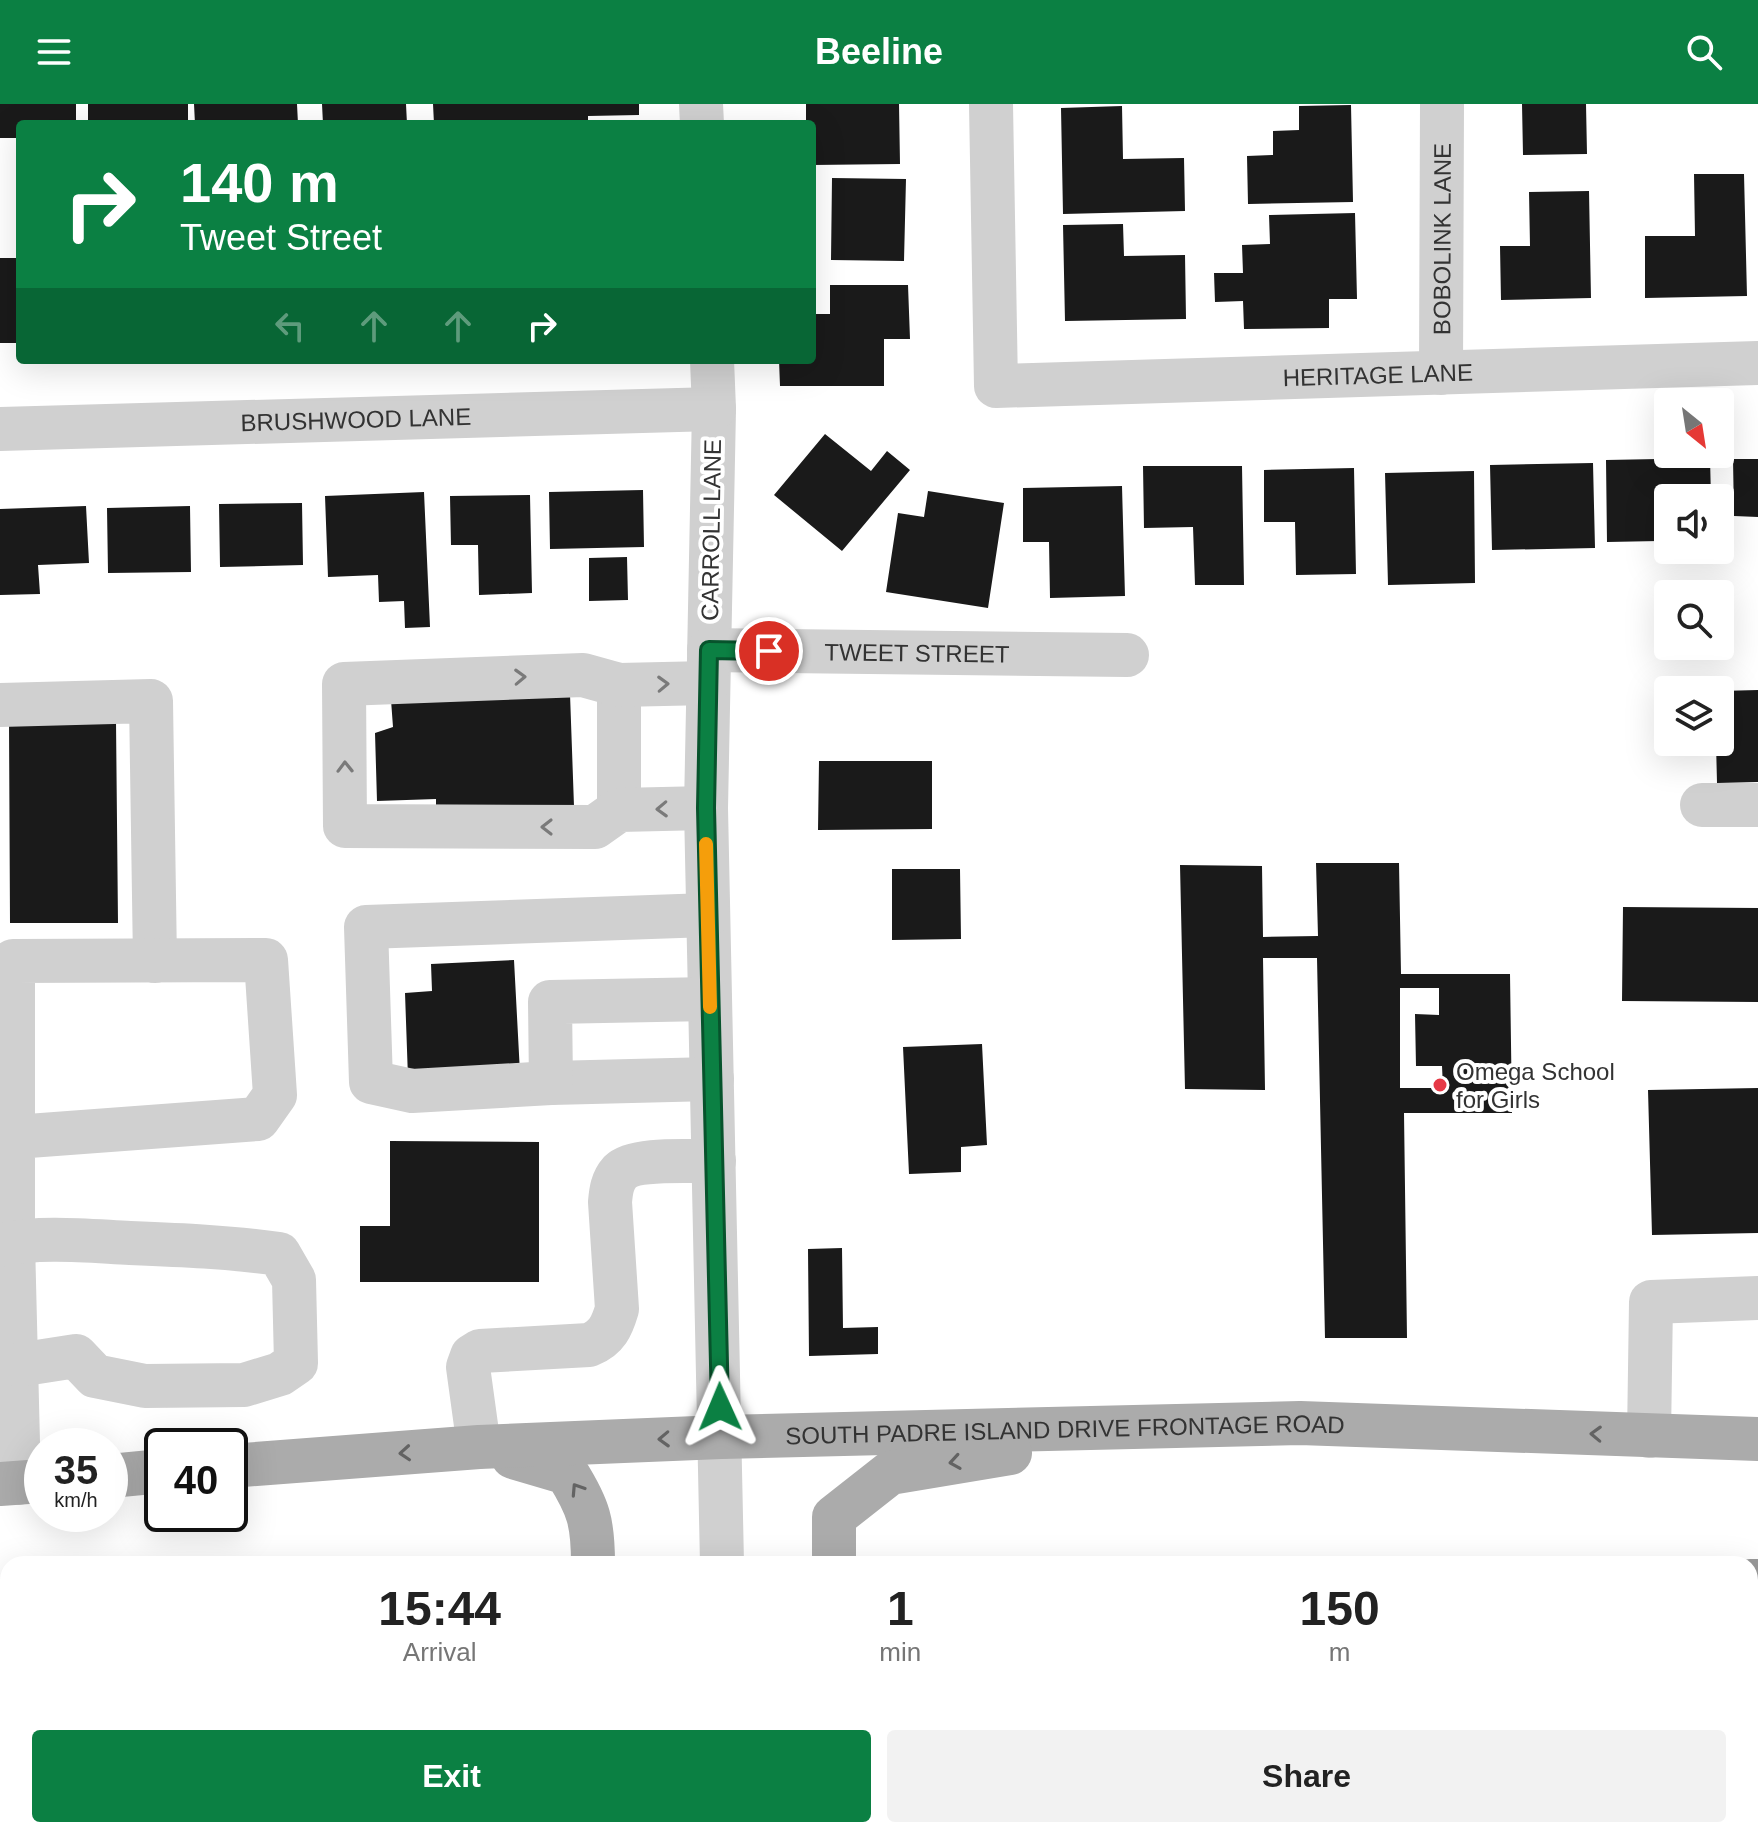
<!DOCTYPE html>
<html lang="en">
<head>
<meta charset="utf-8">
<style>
	:root { --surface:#fff; --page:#f2f2f2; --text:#222; --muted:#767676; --accent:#0b8043 }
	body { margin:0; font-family:Arial,sans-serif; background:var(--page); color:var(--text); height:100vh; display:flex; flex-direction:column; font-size:30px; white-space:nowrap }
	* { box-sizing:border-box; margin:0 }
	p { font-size:26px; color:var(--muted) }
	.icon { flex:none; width:44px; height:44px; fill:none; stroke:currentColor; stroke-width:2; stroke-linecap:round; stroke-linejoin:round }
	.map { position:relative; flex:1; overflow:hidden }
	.sheet { position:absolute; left:0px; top:1452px; width:1758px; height:282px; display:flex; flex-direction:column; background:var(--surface); border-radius:24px 24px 0 0; box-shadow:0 8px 32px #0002 }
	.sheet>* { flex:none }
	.hud { position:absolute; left:16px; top:16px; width:800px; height:244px; border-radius:8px; box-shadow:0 8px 32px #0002; background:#0b8043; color:#fff; overflow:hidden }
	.needle { width:52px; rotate:150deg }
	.tools { position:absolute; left:1654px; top:284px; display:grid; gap:16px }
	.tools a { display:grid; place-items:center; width:80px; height:80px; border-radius:8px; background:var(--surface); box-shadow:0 8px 32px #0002; font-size:40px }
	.speed { position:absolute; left:24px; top:1324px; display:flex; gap:16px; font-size:40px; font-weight:700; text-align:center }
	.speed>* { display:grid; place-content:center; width:104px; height:104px; border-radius:50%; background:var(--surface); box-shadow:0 8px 32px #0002; line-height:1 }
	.speed small { font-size:20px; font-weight:400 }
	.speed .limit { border:4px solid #111; border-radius:12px; background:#fff; color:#111 }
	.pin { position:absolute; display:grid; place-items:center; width:68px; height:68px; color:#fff; margin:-34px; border:4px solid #fff; border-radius:50%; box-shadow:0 2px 8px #0007 }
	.me { position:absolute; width:88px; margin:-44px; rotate:359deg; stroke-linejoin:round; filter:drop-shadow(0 0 6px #0008) }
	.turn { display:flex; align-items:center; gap:28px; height:168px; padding:0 32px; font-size:36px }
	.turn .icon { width:104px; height:104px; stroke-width:2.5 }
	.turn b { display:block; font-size:56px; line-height:68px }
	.lanes { display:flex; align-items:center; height:76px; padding:0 32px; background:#0003; justify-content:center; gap:40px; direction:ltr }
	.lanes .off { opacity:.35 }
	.eta { display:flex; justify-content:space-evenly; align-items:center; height:136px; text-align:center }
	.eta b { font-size:48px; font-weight:700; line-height:56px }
	.button { display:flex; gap:16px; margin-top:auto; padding:16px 32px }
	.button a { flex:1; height:92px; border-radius:8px; background:var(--accent); color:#fff; font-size:32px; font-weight:700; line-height:92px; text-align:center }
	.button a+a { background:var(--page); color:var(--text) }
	header { display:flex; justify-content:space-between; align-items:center; height:104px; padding:0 32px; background:var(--accent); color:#fff; font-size:36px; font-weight:700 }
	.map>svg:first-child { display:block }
</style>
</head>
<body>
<header><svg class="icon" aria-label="menu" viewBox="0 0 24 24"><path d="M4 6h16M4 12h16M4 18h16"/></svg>Beeline<svg class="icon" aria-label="search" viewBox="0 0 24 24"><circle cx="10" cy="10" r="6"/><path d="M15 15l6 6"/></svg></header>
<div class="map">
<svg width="1758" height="1733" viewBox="0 0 1758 1733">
	<rect width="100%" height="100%" fill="#fff"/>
	<path fill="#1a1a1a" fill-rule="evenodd" d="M0 0H76V20H20V34H0Z
		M88 0H188V20H88Z
		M194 0H297L298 20H195Z
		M322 0H406L407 20H323Z
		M433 0H639V11L588 12V20H434Z
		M806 0H899L900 60 812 61V20H806Z
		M1522 0H1586L1587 50 1523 51Z
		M1351 1 1353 98 1248 100 1247 52 1273 51V27L1299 26V2Z
		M1122 2 1123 55 1184 54 1185 107 1063 110 1061 4Z
		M1694 70H1744L1747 192 1645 194V132H1695Z
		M832 74 906 75 904 157 831 156Z
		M1589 87 1591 194 1501 196 1500 142H1530L1529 88Z
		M1355 109 1357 195H1329V224L1244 225 1243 197 1215 198 1214 169H1243L1242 141 1270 140 1269 111Z
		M1123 120 1124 152 1185 151 1186 215 1065 217 1063 121Z
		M0 154H20V239H0Z
		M830 181H908L910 235H884V282H780L779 256H812V210H830Z
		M825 330 871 367 887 347 910 366 842 447 774 391Z
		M1710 354 1711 394H1668V409H1659V437L1607 438 1606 356Z
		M1733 355H1758V413L1734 412Z
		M1593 359 1595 444 1492 446 1490 361Z
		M1143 362H1242L1244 481H1195L1193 423 1144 424Z
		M1354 364 1356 470 1296 471 1295 418H1264V366Z
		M1474 367 1475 479 1388 481 1385 369Z
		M1122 382 1125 492 1050 494 1049 438H1023V384Z
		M643 386 644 443 550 445 549 388Z
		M928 387 1004 399 988 504 886 488 898 409 924 413Z
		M424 388 430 523 405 524 404 497 379 498 378 471 328 473 325 392Z
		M530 391 532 489 479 491 478 441H451L450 392Z
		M302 399 303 461 220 463 219 400Z
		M86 402 89 459 38 461 40 490 0 491V405Z
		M190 402 191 468 108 469 107 404Z
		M627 453 628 496 589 497V454Z
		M1758 586V678L1717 679 1716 638H1720V587Z
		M570 590 574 702 436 707V695L377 697 375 629 393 623 391 596Z
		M9 617H116L118 819H10Z
		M819 657H932V725L818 726Z
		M1316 759H1399L1401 870H1510L1512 1009H1404L1407 1234H1325L1317 854H1263L1265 986 1185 985 1180 761 1262 762 1263 833 1318 832ZM1400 884H1439V911L1415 910 1416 962H1442L1443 984H1400Z
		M892 765H960L961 835 892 836Z
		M1623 803 1758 804V898L1622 897Z
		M514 856 520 969 408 974 405 889 432 887 431 860Z
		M982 940 987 1041 961 1043V1068L909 1070 903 943Z
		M1758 984V1129L1652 1131 1648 986Z
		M390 1037 539 1038V1178H360V1122H390Z
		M842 1144 843 1224 878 1223V1250L809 1252 808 1145Z"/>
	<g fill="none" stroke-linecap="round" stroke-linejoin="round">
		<g stroke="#d0d0d0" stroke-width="44">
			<path d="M701 0 702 20"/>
			<path id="s1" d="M991 0 996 282 1758 259"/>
			<path d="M712 256 714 305 706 704 722 1460"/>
			<path id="s2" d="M1441 269 1442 0"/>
			<path id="s3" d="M0 325 714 305"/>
			<path id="s4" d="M709 546 1127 551"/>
			<path d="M619 581V706"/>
			<path d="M0 601 151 597 155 857"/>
			<path d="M1702 701H1758"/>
			<path d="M706 704 619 706 595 723 345 722 344 580 583 571 619 581 708 579"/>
			<path d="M708 811 366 823 371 978 412 987 551 979 712 975"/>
			<path d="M551 979 550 898 710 895"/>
			<path d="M0 1032 15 1033 258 1015 275 991 266 856 13 857V1138L19 1379"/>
			<path d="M0 1141C41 1132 88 1137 130 1139 180 1141 230 1143 279 1150L294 1176 296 1259 280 1270 244 1281 145 1282 95 1272 76 1252 18 1261"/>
			<path d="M1649 1332 1651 1198 1758 1194"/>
			<path d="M479 1343 468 1263 472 1252 480 1247 589 1241C607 1234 612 1222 617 1205L610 1098C611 1087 612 1077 620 1068 635 1053 692 1058 714 1057"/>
			<path d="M724 1726V1733"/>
		</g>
		<g stroke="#ababab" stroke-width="44">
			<path d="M513 1353 567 1369C589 1404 593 1419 593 1460"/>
			<path id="s5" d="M230 1362 479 1343 721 1333 1300 1319 1758 1335"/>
			<path d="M110 1372 162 1367"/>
			<path d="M0 1380 42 1377"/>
			<path d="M834 1460V1413L890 1369 1010 1349"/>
			<path d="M1750 1711 1758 1710"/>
			<path d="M910 1726 921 1733"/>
			<path d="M453 1733 504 1726"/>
			<path d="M1298 1733 1453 1726"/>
		</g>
		<path stroke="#9a9a9a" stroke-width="44" d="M1750 1477H1758
			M0 1521H8
			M1750 1581H1758
			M0 1620H8"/>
	</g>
	<defs><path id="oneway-chevron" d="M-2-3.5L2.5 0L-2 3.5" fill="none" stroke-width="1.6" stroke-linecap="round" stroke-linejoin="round" transform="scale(2)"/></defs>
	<g stroke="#7a7a7a">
		<use href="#oneway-chevron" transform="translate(520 573) rotate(-2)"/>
		<use href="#oneway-chevron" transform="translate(663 580) rotate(-2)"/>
		<use href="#oneway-chevron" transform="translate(345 663) rotate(-91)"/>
		<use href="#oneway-chevron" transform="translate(662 705) rotate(178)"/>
		<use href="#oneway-chevron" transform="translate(547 723) rotate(-180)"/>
	</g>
	<g stroke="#636363">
		<use href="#oneway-chevron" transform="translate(1596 1330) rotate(-178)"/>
		<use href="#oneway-chevron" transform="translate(664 1335) rotate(178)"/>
		<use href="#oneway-chevron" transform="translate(405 1349) rotate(176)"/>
		<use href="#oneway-chevron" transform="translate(955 1358) rotate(171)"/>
		<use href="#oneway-chevron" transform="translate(577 1385) rotate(-123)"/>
	</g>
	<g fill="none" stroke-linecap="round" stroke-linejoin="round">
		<g stroke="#07532c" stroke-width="20">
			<path id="route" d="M720 1303 706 704 709 546 769 547"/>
		</g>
		<use href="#route" stroke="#0b8043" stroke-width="14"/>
		<path stroke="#f59e0b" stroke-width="14" d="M706 740 710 903"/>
	</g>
	<circle fill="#e63946" stroke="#fff" stroke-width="3" cx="1440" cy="981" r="8"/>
	<g text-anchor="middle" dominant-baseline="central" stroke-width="8" stroke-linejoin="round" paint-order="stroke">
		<g font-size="24" fill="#333" stroke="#fff">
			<text stroke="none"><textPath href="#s2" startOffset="134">BOBOLINK LANE</textPath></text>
			<text stroke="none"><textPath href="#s1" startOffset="664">HERITAGE LANE</textPath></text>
			<text stroke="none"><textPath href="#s3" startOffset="356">BRUSHWOOD LANE</textPath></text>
			<text transform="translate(711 426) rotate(-89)">CARROLL LANE</text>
			<text stroke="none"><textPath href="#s4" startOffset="208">TWEET STREET</textPath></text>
			<text stroke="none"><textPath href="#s5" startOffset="836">SOUTH PADRE ISLAND DRIVE FRONTAGE ROAD</textPath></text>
		</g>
		<g font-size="24" fill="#333" stroke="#fff" text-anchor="start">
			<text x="1456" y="967">Omega School<tspan x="1456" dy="28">for Girls</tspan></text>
		</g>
	</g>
</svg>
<div class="tools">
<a><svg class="needle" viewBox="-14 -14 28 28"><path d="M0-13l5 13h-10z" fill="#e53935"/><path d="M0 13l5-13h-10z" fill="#767676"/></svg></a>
<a><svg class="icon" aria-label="sound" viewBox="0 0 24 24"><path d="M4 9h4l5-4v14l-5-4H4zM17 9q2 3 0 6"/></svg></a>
<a><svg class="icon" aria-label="search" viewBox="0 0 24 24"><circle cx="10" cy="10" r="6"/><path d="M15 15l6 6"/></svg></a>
<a><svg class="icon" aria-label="layers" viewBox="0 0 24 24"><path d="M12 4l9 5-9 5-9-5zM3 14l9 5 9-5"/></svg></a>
</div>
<div class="speed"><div>35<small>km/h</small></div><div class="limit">40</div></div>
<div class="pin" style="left:769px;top:547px;background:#d93025"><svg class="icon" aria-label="arrive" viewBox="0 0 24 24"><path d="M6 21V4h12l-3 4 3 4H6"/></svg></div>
<svg class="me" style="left:720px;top:1303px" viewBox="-20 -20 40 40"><path d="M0-17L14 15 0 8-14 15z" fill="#0b8043" stroke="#fff" stroke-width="4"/></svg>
<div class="hud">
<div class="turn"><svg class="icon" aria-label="right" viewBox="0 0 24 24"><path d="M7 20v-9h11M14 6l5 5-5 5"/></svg><div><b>140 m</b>Tweet Street</div></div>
<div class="lanes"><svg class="icon off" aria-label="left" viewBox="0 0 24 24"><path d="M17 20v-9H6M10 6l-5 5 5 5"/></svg><svg class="icon off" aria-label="ahead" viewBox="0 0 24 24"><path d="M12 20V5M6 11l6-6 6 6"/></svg><svg class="icon off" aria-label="ahead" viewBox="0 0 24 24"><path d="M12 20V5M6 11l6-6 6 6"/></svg><svg class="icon" aria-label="right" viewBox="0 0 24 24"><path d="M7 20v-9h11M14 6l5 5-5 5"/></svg></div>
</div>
<section class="sheet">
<div class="eta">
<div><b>15:44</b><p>Arrival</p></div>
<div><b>1</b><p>min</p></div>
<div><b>150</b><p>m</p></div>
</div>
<div class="button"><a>Exit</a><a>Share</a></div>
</section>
</div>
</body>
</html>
